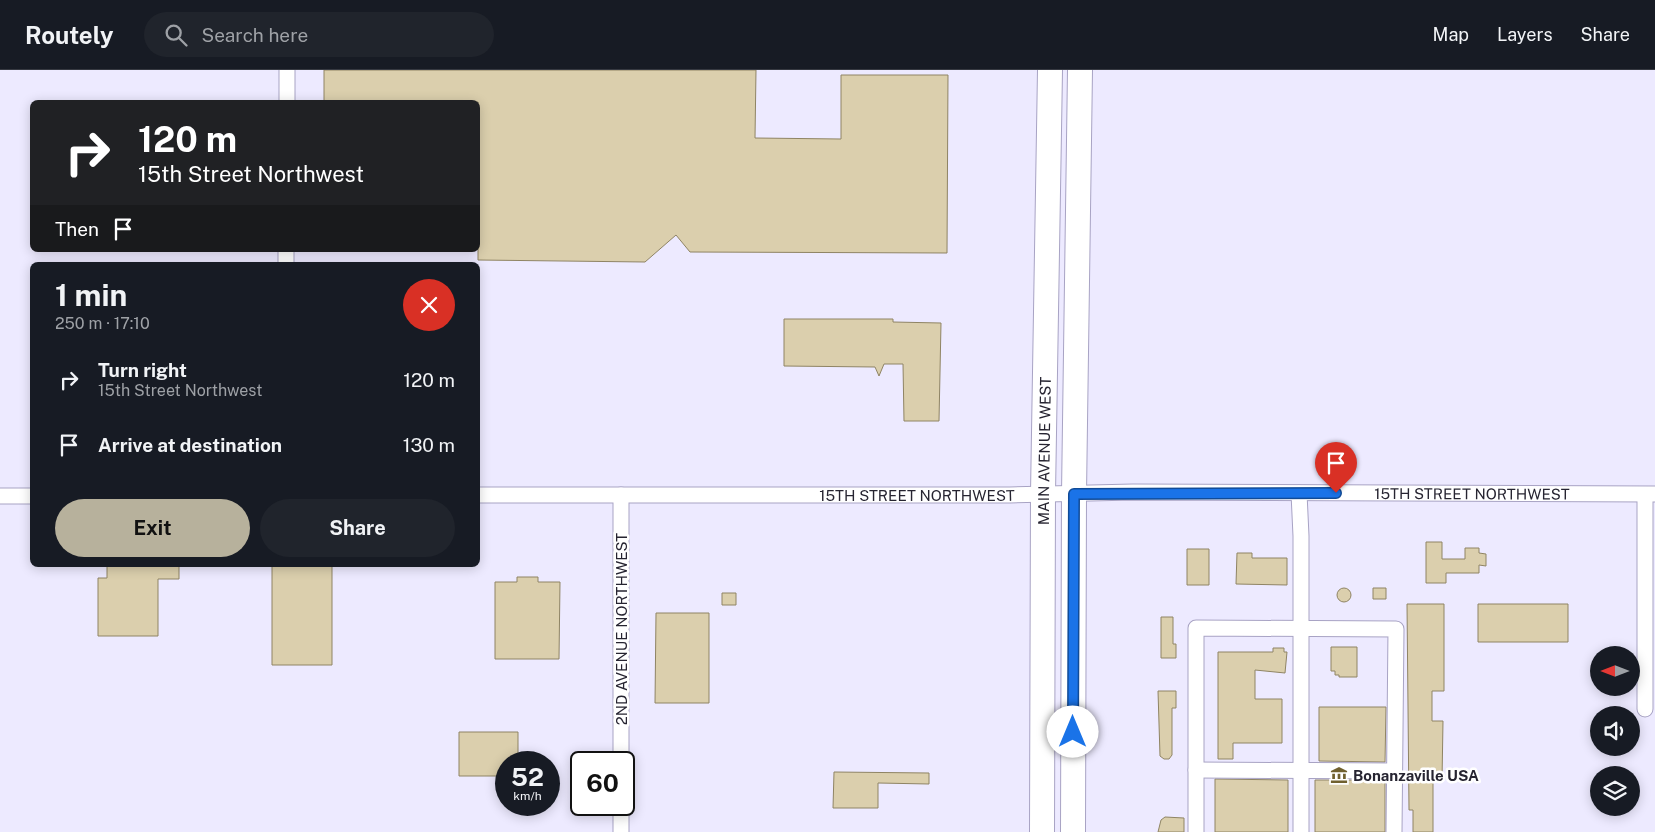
<!DOCTYPE html>
<html lang="en">
<head>
<meta charset="utf-8">
<style>
	:root { --surface:#171b24; --page:#20242c; --text:#f1f3f6; --muted:#9ea1a6; --line:#363941; --accent:#b7b19c }
	body { margin:0; font-family:"Public Sans",sans-serif; background:var(--page); color:var(--text); height:100vh; display:flex; flex-direction:column; font-size:19px; white-space:nowrap }
	* { box-sizing:border-box; margin:0 }
	p { font-size:16px; color:var(--muted) }
	.icon { flex:none; width:28px; height:28px; fill:none; stroke:currentColor; stroke-width:2; stroke-linecap:round; stroke-linejoin:round }
	.map { position:relative; flex:1; overflow:hidden }
	.sheet { position:absolute; left:30px; top:192px; width:450px; height:305px; display:flex; flex-direction:column; background:var(--surface); border-radius:8px; box-shadow:0 2px 12px #0003 }
	.sheet>* { flex:none }
	.guide { position:absolute; left:30px; top:30px; width:450px; height:152px; border-radius:8px; box-shadow:0 2px 12px #0003; background:#202124; color:#fff; overflow:hidden }
	.needle { width:32px; rotate:270deg }
	.controls { position:absolute; left:1590px; top:576px; display:grid; gap:10px }
	.controls a { display:grid; place-items:center; width:50px; height:50px; border-radius:50%; background:var(--surface); box-shadow:0 2px 12px #0003; font-size:25px }
	.speed { position:absolute; left:495px; top:681px; display:flex; gap:10px; font-size:25px; font-weight:700; text-align:center }
	.speed>* { display:grid; place-content:center; width:65px; height:65px; border-radius:50%; background:var(--surface); box-shadow:0 2px 12px #0003; line-height:1 }
	.speed small { font-size:12px; font-weight:400 }
	.speed .limit { border:2px solid #111; border-radius:8px; background:#fff; color:#111 }
	.pin { position:absolute; display:grid; place-items:center; width:42px; height:42px; color:#fff; margin:-51px -21px; border-radius:50% 50% 50% 0; rotate:-45deg; box-shadow:0 0 5px #0007 }
	.pin .icon { rotate:45deg }
	.me { position:absolute; width:55px; margin:-28px; rotate:0deg; stroke-linejoin:round; filter:drop-shadow(0 0 4px #0008) }
	.turn { display:flex; align-items:center; gap:18px; height:105px; padding:0 25px; font-size:22px }
	.turn .icon { width:65px; height:65px; stroke-width:2.5 }
	.turn b { display:block; font-size:35px; line-height:42px }
	.then { display:flex; align-items:center; height:48px; padding:0 25px; background:#0003; gap:10px; font-size:19px }
	.round { display:grid; place-items:center; flex:none; width:52px; height:52px; border-radius:26px; background:var(--page) }
	.head { display:flex; align-items:center; justify-content:space-between; height:85px; padding:0 25px }
	h1 { font-size:30px; font-weight:700; line-height:38px }
	.primary-button { display:flex; gap:10px; margin-top:auto; padding:10px 25px }
	.primary-button a { flex:1; height:58px; border-radius:30px; background:var(--accent); color:#111; font-size:20px; font-weight:700; line-height:58px; text-align:center }
	.primary-button a+a { background:var(--page); color:var(--text) }
	ul { padding:0; list-style:none }
	li { display:flex; align-items:center; gap:15px; height:65px; padding:0 25px }
	li div { flex:1 }
	li b { display:block; font-size:19px }
	li em { font-style:normal }
	header { display:flex; align-items:center; gap:30px; box-sizing:border-box; height:70px; padding:0 25px; background:var(--surface); border-bottom:1px solid var(--line) }
	header strong { font-size:24px }
	nav { display:flex; gap:28px; margin-inline-start:auto; font-size:18px }
	.search { width:350px; height:45px; background:var(--page); display:flex; align-items:center; gap:12px; box-sizing:border-box; padding:0 18px; border-radius:28px; color:var(--muted); font-size:19px }
	.map>svg:first-child { display:block }
</style>
</head>
<body>
<header>
<strong>Routely</strong>
<div class="search"><svg class="icon" aria-label="search" viewBox="0 0 24 24"><circle cx="10" cy="10" r="6"/><path d="M15 15l6 6"/></svg>Search here</div>
<nav><a>Map</a><a>Layers</a><a>Share</a></nav>
</header>
<div class="map">
<svg width="1655" height="762" viewBox="0 0 1655 762">
	<rect width="100%" height="100%" fill="#edeaff"/>
	<path fill="#dbcfad" stroke="#8f8464" d="M324 0H756L755 68 841 69V5H948L947 183 690 182 676 165 645 192 478 190V32H324Z
		M784 249H893V252L941 253 939 351H904L903 294H884L879 306 875 297 784 296Z
		M1426 472H1442V489H1465V478H1479V483L1486 484V496L1479 495V503H1446V513H1426Z
		M1187 479H1209V515H1187Z
		M1237 483H1252V488H1287V515L1236 514Z
		M107 495H179V509H158V566H98V508H107Z
		M272 495H332V595H272Z
		M517 507H538V512H560L559 589H495V512H517Z
		M1373 518H1386V529H1373Z
		M1337 525a7 7 0 1 1 14 0a7 7 0 1 1-14 0Z
		M722 523H736V535H722Z
		M1407 534H1444V621H1432V651H1443L1442 711H1433V762H1413V740H1409Z
		M1478 534H1568V572H1478Z
		M656 543H709V633H655Z
		M1161 547H1173V574H1176V588H1161Z
		M1331 577H1357V607H1339V605H1335V601H1331Z
		M1273 578H1284V582H1287L1285 603 1255 600V629H1282V673H1233V689H1218V582H1273Z
		M1158 621H1176V638H1172V685L1169 689H1164L1160 686Z
		M1319 637H1386L1385 692 1319 691Z
		M459 662H518V692H506V706H459Z
		M834 702 929 703V714L878 713V738H833Z
		M1215 709 1288 710V762H1215Z
		M1315 710H1385V762H1315Z
		M1165 747 1184 748V762H1158L1161 750Z"/>
	<g fill="none" stroke-linecap="round" stroke-linejoin="round">
		<g stroke="#a8a3c4" stroke-width="17">
			<g id="minor">
				<path d="M287 32V0"/>
				<path d="M286 195V180"/>
				<path d="M1299 423 1301 466V762"/>
				<path id="s1" d="M478 425H1010L1133 422 1655 424"/>
				<path d="M621 425V692"/>
				<path d="M1645 425V639"/>
				<path d="M0 426H32"/>
				<path d="M1196 700 1394 701"/>
				<path d="M621 735V762"/>
				<path d="M1196 762V558L1396 559 1394 762"/>
			</g>
		</g>
		<g stroke="#a8a3c4" stroke-width="26">
			<g id="primary">
				<path id="s2" d="M1042 762 1043 423 1050 0"/>
				<path d="M1073 762 1074 424 1080 0"/>
			</g>
		</g>
		<use href="#minor" stroke="#fff" stroke-width="15"/>
		<use href="#primary" stroke="#fff" stroke-width="24"/>
	</g>
	<g fill="none" stroke-linecap="round" stroke-linejoin="round">
		<g stroke="#114b97" stroke-width="12">
			<path id="route" d="M1073 662 1074 424 1336 423"/>
		</g>
		<use href="#route" stroke="#1a73e8" stroke-width="9"/>
	</g>
	<defs>
		<g id="museum-bare" transform="scale(1.35)"><path d="M0-6L6-3V-2H-6V-3ZM-5-1h2V3h-2ZM-1-1h2V3h-2ZM3-1h2V3H3ZM-6 4H6V6H-6Z" fill="#70602e" stroke="#fff" stroke-width="2.5" paint-order="stroke"/></g>
	</defs>
	<g fill-rule="evenodd">
		<use href="#museum-bare" x="1339" y="705"/>
	</g>
	<g text-anchor="middle" dominant-baseline="central" stroke-width="5" stroke-linejoin="round" paint-order="stroke">
		<g font-size="15" fill="#262431" stroke="#fff">
			<text stroke="none"><textPath href="#s2" startOffset="381">MAIN AVENUE WEST</textPath></text>
			<text stroke="none"><textPath href="#s1" startOffset="994">15TH STREET NORTHWEST</textPath></text>
			<text stroke="none"><textPath href="#s1" startOffset="439">15TH STREET NORTHWEST</textPath></text>
			<text transform="translate(621 559) rotate(-90)">2ND AVENUE NORTHWEST</text>
		</g>
		<g font-size="15" font-weight="bold" fill="#262431" stroke="#fff" text-anchor="start">
			<text x="1353" y="705">Bonanzaville USA</text>
		</g>
	</g>
</svg>
<div class="controls">
<a><svg class="needle" viewBox="-14 -14 28 28"><path d="M0-13l5 13h-10z" fill="#e53935"/><path d="M0 13l5-13h-10z" fill="#9ea1a6"/></svg></a>
<a><svg class="icon" aria-label="sound" viewBox="0 0 24 24"><path d="M4 9h4l5-4v14l-5-4H4zM17 9q2 3 0 6"/></svg></a>
<a><svg class="icon" aria-label="layers" viewBox="0 0 24 24"><path d="M12 4l9 5-9 5-9-5zM3 14l9 5 9-5"/></svg></a>
</div>
<div class="speed"><div>52<small>km/h</small></div><div class="limit">60</div></div>
<div class="pin" style="left:1336px;top:423px;background:#d93025"><svg class="icon" aria-label="arrive" viewBox="0 0 24 24"><path d="M6 21V4h12l-3 4 3 4H6"/></svg></div>
<svg class="me" style="left:1073px;top:662px" viewBox="-20 -20 40 40"><circle r="19" fill="#fff"/><path d="M0-13L10 11 0 6-10 11z" fill="#1a73e8"/></svg>
<div class="guide">
<div class="turn"><svg class="icon" aria-label="right" viewBox="0 0 24 24"><path d="M7 20v-9h11M14 6l5 5-5 5"/></svg><div><b>120 m</b>15th Street Northwest</div></div>
<div class="then">Then<svg class="icon" aria-label="arrive" viewBox="0 0 24 24"><path d="M6 21V4h12l-3 4 3 4H6"/></svg></div>
</div>
<section class="sheet">
<div class="head"><div><h1>1 min</h1><p>250 m · 17:10</p></div><a class="round" style="background:#d93025;color:#fff"><svg class="icon" aria-label="close" viewBox="0 0 24 24"><path d="M6 6l12 12M18 6L6 18"/></svg></a></div>
<ul>
<li><svg class="icon" aria-label="right" viewBox="0 0 24 24"><path d="M7 20v-9h11M14 6l5 5-5 5"/></svg><div><b>Turn right</b><p>15th Street Northwest</p></div><em>120 m</em></li>
<li><svg class="icon" aria-label="arrive" viewBox="0 0 24 24"><path d="M6 21V4h12l-3 4 3 4H6"/></svg><div><b>Arrive at destination</b></div><em>130 m</em></li>
</ul>
<div class="primary-button"><a>Exit</a><a>Share</a></div>
</section>
</div>
</body>
</html>
